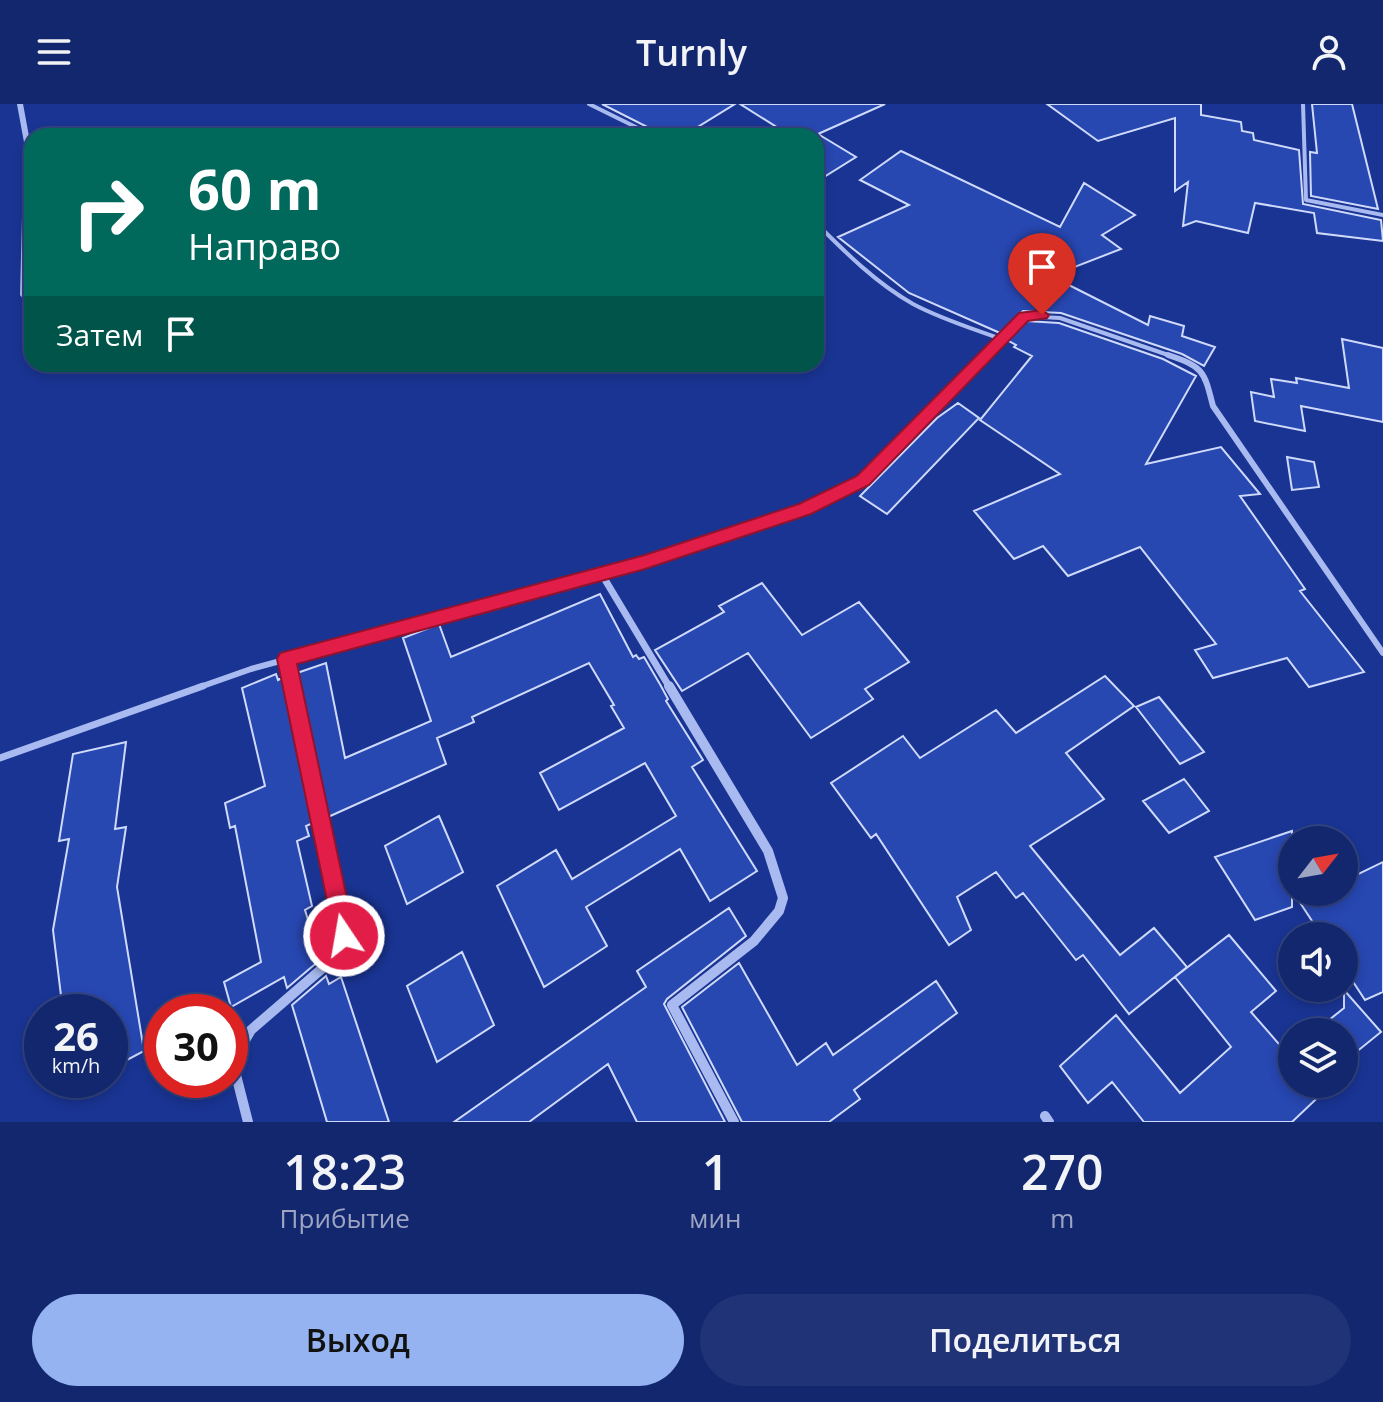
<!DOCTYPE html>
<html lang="ru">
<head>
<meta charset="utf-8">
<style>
	:root { --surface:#13276e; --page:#203376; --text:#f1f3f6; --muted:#9da5c2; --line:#324481; --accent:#95b2f1 }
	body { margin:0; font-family:"Open Sans",sans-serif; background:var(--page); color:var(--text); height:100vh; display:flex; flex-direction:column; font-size:30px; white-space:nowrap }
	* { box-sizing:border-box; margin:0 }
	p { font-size:26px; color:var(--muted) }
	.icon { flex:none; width:44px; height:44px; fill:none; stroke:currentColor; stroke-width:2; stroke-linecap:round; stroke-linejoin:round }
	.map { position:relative; height:1018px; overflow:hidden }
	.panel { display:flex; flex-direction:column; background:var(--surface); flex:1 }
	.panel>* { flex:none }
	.top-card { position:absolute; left:24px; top:24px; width:800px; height:244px; border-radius:24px; box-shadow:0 4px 12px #0003,0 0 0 2px var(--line); background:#00695c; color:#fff; overflow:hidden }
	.needle { width:52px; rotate:59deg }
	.controls { position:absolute; left:1278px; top:722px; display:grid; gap:16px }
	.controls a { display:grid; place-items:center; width:80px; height:80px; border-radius:50%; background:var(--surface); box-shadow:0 4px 12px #0003,0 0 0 2px var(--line); font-size:40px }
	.speed { position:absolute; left:24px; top:890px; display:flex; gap:16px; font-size:40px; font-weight:700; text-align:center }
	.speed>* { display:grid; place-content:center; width:104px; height:104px; border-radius:50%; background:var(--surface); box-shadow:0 4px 12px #0003,0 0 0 2px var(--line); line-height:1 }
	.speed small { font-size:20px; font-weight:400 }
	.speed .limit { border:12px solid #d22; background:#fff; color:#111 }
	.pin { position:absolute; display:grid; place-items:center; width:68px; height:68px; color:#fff; margin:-82px -34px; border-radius:50% 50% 50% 0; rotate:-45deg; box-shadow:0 0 8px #0007 }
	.pin .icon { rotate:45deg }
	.me { position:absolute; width:88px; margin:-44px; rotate:348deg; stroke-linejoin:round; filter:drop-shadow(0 0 6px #0008) }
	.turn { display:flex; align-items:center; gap:28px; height:168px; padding:0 32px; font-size:36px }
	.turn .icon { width:104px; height:104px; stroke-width:2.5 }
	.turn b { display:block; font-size:56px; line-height:68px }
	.then { display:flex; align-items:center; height:76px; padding:0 32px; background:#0003; gap:16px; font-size:30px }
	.eta { display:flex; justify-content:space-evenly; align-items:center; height:136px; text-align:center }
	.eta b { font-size:48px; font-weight:600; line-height:56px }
	.action { display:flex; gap:16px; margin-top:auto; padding:16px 32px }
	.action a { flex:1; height:92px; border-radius:48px; background:var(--accent); color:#111; font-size:32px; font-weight:600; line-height:92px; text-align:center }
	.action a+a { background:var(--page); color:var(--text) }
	header { display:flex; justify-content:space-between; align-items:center; height:104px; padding:0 32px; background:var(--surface); font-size:36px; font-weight:600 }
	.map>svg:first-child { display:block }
</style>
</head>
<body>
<header><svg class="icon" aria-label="menu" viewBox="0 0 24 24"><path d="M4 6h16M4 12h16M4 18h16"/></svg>Turnly<svg class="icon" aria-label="person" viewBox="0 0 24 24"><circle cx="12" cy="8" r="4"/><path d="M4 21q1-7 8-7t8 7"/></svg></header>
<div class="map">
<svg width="1383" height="1018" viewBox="0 0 1383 1018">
	<rect width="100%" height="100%" fill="#193493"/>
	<path fill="#2747b1" stroke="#cfdafb" stroke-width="2" d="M602 0H735L683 32H665Z
		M740 0H885L818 30 856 53 816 78V31L791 32Z
		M1047 0H1201V11L1241 18 1242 27 1253 29 1254 36 1299 46 1303 100 1381 116 1383 137 1317 129 1314 109 1255 99 1248 129 1196 117 1183 122 1188 78 1175 87V14L1098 37Z
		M1312 0H1352L1378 105 1311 92 1310 48 1317 49Z
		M901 47 1060 123 1084 79 1135 111 1102 131 1121 145 1051 172 1148 221 1150 212 1184 222 1182 232 1215 243 1204 262 1182 250 1061 209 1023 207 1000 229 909 189 838 133 909 101 860 76Z
		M1026 217 1059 219 1163 255 1196 272 1146 360 1221 343 1260 390 1240 392 1305 485 1300 487 1364 568 1309 583 1287 554 1213 574 1195 546 1216 540 1140 443 1068 472 1043 442 1014 455 974 407 1060 370 980 316 1032 252 1014 243 1016 241 1007 236Z
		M1342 235 1383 244V318L1301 302 1305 327 1255 317 1251 288 1274 293 1271 275 1297 279 1296 274 1349 284Z
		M958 299 979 314 887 410 860 392 937 314Z
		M1287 353 1314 358 1319 383 1292 386Z
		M762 479 802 531 859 498 909 558 865 585 873 595 811 634 748 549 682 587 655 546 724 508 719 502Z
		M600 490 633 553 636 551 639 555 644 553 661 582 668 595 666 597 703 656 692 663 757 767 710 797 680 745 586 803 607 842 544 883 497 782 556 746 572 775 676 712 645 659 559 706 540 669 624 624 611 602 614 601 589 559 472 613 474 618 437 634 446 660 328 713 297 569 326 559 345 654 431 617 403 534 439 520 451 553Z
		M276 570 278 576 284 573 313 719 306 722 309 732 297 737 312 802 305 806 312 829 320 825 330 843 321 855 287 884 284 873 231 903 224 878 261 858 235 722 230 724 225 699 265 682 242 584Z
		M1105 572 1134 602 1066 649 1104 695 1030 742 1120 851 1154 824 1187 863 1129 910 1083 851 1076 856 1023 789 1016 794 996 768 957 793 971 826 949 841 876 730 871 734 831 679 903 632 920 654 996 606 1016 629Z
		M1159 593 1204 648 1180 660 1136 603Z
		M126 638 115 725 126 723 117 783 144 947 110 965V908H63L53 826 69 735 59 737 73 650Z
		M1184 675 1209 707 1169 729 1143 697Z
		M439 712 463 768 407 800 385 742Z
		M1292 727V803L1255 816 1215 753Z
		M1383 758V888L1365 896 1344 864V832H1322L1293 788H1344V777Z
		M729 804 746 832 667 895 664 900 725 1018H637L608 960 529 1018H454L646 883 637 867Z
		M1229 831 1276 887 1251 908 1292 955V980H1332L1292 1018H1144L1112 978 1088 999 1060 962 1116 911 1180 989 1231 943 1175 873Z
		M462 848 494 921 437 958 407 882Z
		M739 859 797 961 826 939 833 951 936 877 957 909 854 986 860 995 829 1018H742L682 903Z
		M326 872 329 880 341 873 389 1018H327L292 901Z
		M1344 886 1381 928 1344 958V928H1314L1344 904Z"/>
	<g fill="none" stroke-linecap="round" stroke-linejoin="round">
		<path stroke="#a9baf0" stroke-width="4" d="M589 0 654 32
			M1303 0 1306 96 1383 111
			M816 119C846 149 876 179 913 200 941 215 971 224 1001 235L1024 212 1060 214 1174 253
			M984 253 1001 235"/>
		<path stroke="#a9baf0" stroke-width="6" d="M1168 251C1204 263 1204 267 1213 302L1383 549
			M197 584 251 565 645 458 805 405 863 377 985 251"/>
		<path stroke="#a9baf0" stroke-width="7" d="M0 654 203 582"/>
		<path stroke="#a9baf0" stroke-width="6" d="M20 0 27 38 23 190"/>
		<path stroke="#a9baf0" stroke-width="7" d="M601 469 670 584
			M287 555 293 584"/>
		<path stroke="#a9baf0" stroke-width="10" d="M669 582 768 747 783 794 779 807 754 837 672 901 734 1018
			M1045 1012 1049 1018
			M248 1018 236 971 237 950 251 926 332 856 344 832 293 582"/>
	</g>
	<path fill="#e11d48" stroke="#92132f" stroke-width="2" d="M1042 206 1049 211 1047 214 1028 217 869 381 811 410 645 465 297 560 355 832 352 840 344 844 336 840 277 555 280 549 645 451 799 400 857 372 1019 209Z"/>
</svg>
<div class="controls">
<a><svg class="needle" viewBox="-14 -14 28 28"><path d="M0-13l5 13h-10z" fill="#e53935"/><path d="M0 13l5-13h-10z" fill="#9da5c2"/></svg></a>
<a><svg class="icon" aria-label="sound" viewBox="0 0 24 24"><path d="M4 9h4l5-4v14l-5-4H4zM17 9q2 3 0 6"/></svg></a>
<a><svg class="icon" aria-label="layers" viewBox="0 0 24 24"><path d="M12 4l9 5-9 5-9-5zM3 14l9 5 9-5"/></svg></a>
</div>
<div class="speed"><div>26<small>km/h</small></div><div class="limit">30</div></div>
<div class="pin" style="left:1042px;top:211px;background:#d93025"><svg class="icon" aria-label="arrive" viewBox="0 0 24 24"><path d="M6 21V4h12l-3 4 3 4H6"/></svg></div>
<svg class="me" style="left:344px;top:832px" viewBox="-20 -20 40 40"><circle r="17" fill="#e11d48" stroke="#fff" stroke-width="3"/><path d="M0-11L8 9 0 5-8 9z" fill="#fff"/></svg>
<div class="top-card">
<div class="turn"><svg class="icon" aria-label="right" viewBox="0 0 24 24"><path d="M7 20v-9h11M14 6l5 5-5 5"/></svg><div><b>60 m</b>Направо</div></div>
<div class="then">Затем<svg class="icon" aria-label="arrive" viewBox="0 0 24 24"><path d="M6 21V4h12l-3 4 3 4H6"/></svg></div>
</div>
</div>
<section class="panel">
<div class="eta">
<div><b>18:23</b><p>Прибытие</p></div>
<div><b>1</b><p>мин</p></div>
<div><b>270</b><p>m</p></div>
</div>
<div class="action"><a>Выход</a><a>Поделиться</a></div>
</section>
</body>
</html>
